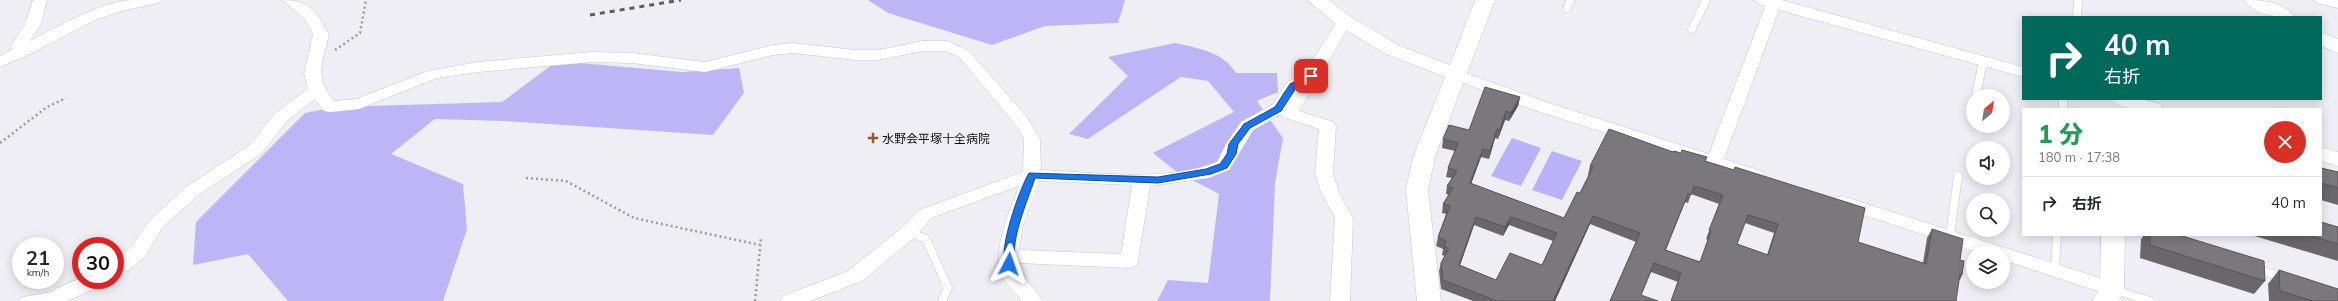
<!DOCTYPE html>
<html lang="ja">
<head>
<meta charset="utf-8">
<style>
	:root { --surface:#fff; --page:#f2f2f3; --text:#1f2937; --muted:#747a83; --line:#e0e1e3 }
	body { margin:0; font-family:Mulish,"Noto Sans JP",sans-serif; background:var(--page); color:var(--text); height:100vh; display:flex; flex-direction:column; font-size:15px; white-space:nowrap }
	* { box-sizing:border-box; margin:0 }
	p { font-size:13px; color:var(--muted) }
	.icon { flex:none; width:22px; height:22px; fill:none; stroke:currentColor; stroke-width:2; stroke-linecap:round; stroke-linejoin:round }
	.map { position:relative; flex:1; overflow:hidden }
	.side { position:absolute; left:2022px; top:108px; width:300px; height:128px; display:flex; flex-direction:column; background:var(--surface); border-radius:0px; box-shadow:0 2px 10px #0003 }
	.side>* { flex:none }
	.top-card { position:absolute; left:2022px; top:16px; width:300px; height:84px; border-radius:0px; box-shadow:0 2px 10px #0003; background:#00695c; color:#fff; overflow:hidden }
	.needle { width:26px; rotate:30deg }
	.buttons { position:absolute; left:1966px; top:89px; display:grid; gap:8px }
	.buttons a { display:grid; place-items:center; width:44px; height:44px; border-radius:50%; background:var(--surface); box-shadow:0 2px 10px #0003; font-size:20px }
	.speed { position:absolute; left:12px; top:237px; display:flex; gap:8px; font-size:20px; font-weight:700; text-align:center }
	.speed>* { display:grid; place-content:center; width:52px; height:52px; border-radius:50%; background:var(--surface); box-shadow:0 2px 10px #0003; line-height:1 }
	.speed small { font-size:10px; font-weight:400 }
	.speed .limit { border:6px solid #d22; background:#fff; color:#111 }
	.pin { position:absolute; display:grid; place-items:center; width:34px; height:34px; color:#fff; margin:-17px; border-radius:8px; box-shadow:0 2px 6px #0006 }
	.me { position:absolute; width:44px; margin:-22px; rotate:4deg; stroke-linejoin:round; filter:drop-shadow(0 0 3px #0008) }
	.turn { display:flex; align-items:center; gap:14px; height:84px; padding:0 16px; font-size:18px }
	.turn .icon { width:52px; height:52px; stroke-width:2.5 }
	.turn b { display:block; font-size:28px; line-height:34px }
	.round { display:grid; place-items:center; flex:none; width:42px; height:42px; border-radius:21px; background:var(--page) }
	.head { display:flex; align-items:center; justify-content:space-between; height:68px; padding:0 16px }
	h1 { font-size:24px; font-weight:800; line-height:30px; color:#1e9e55 }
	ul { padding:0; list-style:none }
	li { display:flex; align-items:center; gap:12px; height:52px; padding:0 16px; border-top:1px solid var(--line) }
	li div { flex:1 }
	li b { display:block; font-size:15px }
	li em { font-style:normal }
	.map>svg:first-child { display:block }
</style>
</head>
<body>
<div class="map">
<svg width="2338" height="301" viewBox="0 0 2338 301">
	<rect width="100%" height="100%" fill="#efeef5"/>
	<path fill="#bab2f8" d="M1512 138 1541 148 1521 186 1491 176Z
		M1552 151 1582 161 1562 200 1532 190Z"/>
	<path fill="#bdb6f6" d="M868 0H1125L1118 23 1045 26 992 45 888 13Z
		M1175 43C1197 48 1224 52 1236 73H1277L1278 92 1257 101 1283 138 1275 183 1270 301H1157L1168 280 1208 283 1219 194 1177 172 1153 153 1234 112 1208 81 1181 77 1088 139 1069 134 1128 76 1108 57Z
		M557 61 682 72 739 68 744 93 713 135 504 121 435 119 391 154 463 184 467 229 443 301H288L248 254 193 265 196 222 305 113 335 107 502 102Z"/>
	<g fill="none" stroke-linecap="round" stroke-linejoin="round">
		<g stroke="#c7c7cd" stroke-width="9">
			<path id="lane" d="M1567 8 1571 0
				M2077 17 2078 0
				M1692 29 1706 0
				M1976 96 1983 61
				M2063 99V109
				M1972 115 1973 111
				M909 232 926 239 948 288 942 301
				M1950 236 1958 176
				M2256 269 2285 278
				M2055 270 2057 235
				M2112 289 2150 301
				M24 301 58 295"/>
		</g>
		<g stroke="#c7c7cd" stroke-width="1">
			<path id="street" d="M33 0H47L41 24 30 41C62 25 95 4 130 0 140 0 151 0 161 0L159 3 126 10 97 19 28 55 0 67V56L13 49 11 47 25 24Z
				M282 0C310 0 316 11 329 34 323 63 313 76 334 101L356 99 428 71 478 62 592 52 632 53 705 62 773 45 794 43 855 50H878L923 41H948L969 51 1026 116 1040 139 1041 170C1096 172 1165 183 1217 162L1226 144 1241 122 1272 105 1287 82 1305 73 1339 18H1349L1352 21 1299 111 1334 122 1336 126 1333 173 1340 195 1353 218 1350 301H1330L1335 218 1322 195 1315 173 1319 129 1283 117 1281 114 1253 130 1229 170 1208 178 1150 186 1138 261 1136 266 1129 268 1019 263V271L1043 301H1022C1016 293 1005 283 1001 274 992 250 1011 208 1019 186L931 218 915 237 862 281 810 301H780L783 296 848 271 903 227 919 210 1023 172 1024 139 1014 123 959 57 945 51H923L878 60H855L794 53 773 55 705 72 632 63 592 62 478 72 437 78 359 109 330 112 324 111 315 99 287 121 262 153 198 195 163 227 144 258 122 275 115 277V260L130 248 151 219 186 187 250 145 275 113 308 89 304 73 313 34 305 19ZM1039 181 1132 185 1121 254 1019 250 1023 225Z
				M1754 0H1782L2023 67V77L1779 10 1724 159 1762 171 1765 175 1762 179 1756 181 1534 110 1451 78 1449 75 1451 72H1463L1546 102 1709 154 1765 6 1756 3Z
				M2314 0H2338V8L2316 3Z
				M2112 99C2123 99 2142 96 2149 106L2147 109C2137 109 2118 109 2112 99Z
				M1842 196 2119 284 2122 289 2119 294 2112 296 2003 260V252H1977L1836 206 1833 202 1836 198Z
				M81 278V280H104L102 285 67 301H45L55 289Z"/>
		</g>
		<g stroke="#c7c7cd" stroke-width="1">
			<path id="secondary" d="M1307 0H1329L1351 17 1400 46 1450 65 1475 0H1495L1435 157 1428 190 1441 301H1417L1406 190 1413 157 1445 77 1386 54 1337 25Z
				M2244 0C2262 0 2283 1 2294 17 2276 17 2256 16 2244 0Z
				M2321 32 2338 39V53L2321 46Z
				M2141 99 2160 104 2164 109H2128L2134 101Z
				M2321 147 2338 152V166L2321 161Z
				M2101 235H2125L2124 289 2119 301H2092L2100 289Z"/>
		</g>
		<path stroke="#9a9a9f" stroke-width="2.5" stroke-dasharray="2 3" stroke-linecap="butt" d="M335 50 360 33 366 0
			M0 143 47 107 66 98
			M526 178 566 181 634 218 760 245
			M755 301 761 238"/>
		<use href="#lane" stroke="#fff" stroke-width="8"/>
		<use href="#street" fill="#fff" fill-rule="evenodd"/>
		<use href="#secondary" fill="#fff" fill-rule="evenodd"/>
		<path stroke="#5d5d60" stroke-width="3" stroke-dasharray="5 5" stroke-linecap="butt" d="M590 15 681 0"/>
	</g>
	<path fill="#6a676c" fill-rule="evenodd" d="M1520 97 1518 106 1509 121 1505 120 1498 139 1495 138 1489 159 1481 157 1471 184 1564 218 1580 193 1589 175H1588L1590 166 1673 152 1705 161 1858 242 1923 263 1927 238 1932 229 1960 260 1962 275 1960 280 1678 282 1651 272 1610 301 1636 242 1590 224 1555 301H1473L1441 289 1439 271 1441 263 1445 256 1442 255 1443 249 1436 246 1438 237 1446 214 1442 213 1443 204 1449 195 1446 194 1447 186 1452 178 1446 177 1448 168 1455 151 1442 148 1443 139 1469 130ZM1691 194 1719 204 1706 239 1708 240 1700 262 1666 250 1685 202 1688 203ZM1745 223 1774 233 1767 255 1737 244ZM1474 225 1503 236 1509 225 1553 241 1542 265 1496 280 1460 265Z
		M2321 168 2338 172V205L2321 200Z
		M2338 227V261L2251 235H2321Z
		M2144 235H2179L2265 281 2254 294 2140 258 2141 239Z
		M2279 270 2338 301H2269L2268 284Z"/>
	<path fill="#565458" d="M1520 97 1518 106 1509 121 1511 113Z
		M1506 111 1505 120 1498 139 1500 130Z
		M1497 129 1495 138 1489 159 1490 151Z
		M1483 149 1481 157 1468 192 1470 183Z
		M1593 216 1590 224 1555 301H1553Z
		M1476 217 1474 225 1457 274 1459 265Z
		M1511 217 1509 225 1503 236 1505 227Z
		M1654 263 1651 272 1639 301Z"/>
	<path fill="#7b787d" stroke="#565458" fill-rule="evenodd" d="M1485 87 1520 97 1511 113 1506 111 1500 130 1497 129 1490 151 1483 149 1470 183 1564 218 1577 192 1580 193 1593 167 1590 166 1609 129 1673 152 1674 151 1681 153 1682 150 1707 157 1705 161 1734 170 1735 167 1865 208 1858 242 1926 264 1932 229 1963 239 1960 260 1964 261 1962 275 1960 274 1956 301H1671L1681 273 1654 263 1641 295 1658 301H1610L1640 233 1593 216 1553 301H1497L1443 280 1441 263 1449 248 1444 247 1446 241 1438 237 1450 206 1443 204 1453 188 1447 186 1457 171 1448 168 1458 143 1443 139 1449 125 1469 130ZM1694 186 1723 195 1709 230 1711 231 1700 262 1665 250 1688 194 1691 195ZM1748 215 1778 224 1768 255 1737 244ZM1476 217 1505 227 1511 217 1557 233 1542 265 1510 253 1496 280 1459 265Z
		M2321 168 2338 172V188L2321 183Z
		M2321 222 2338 227V244L2307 235H2321Z
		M2150 235H2179L2264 261 2265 281 2150 245Z
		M2279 270 2338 289V301H2313L2280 291Z"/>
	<path fill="#1a73e8" stroke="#114b97" d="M1308 75 1316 76 1296 88 1281 111 1250 128 1238 144 1236 154 1227 168 1211 174 1158 183 1035 178C1026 205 1012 235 1014 264L1009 268 1006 267C997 251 1020 188 1029 173L1158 177 1206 169 1220 164 1227 154 1229 144 1244 124 1275 107 1290 84Z"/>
	<path fill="#9b5728" stroke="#efeef5" stroke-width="1.5" d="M871 132h4v4h4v4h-4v4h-4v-4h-4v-4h4z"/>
	<g text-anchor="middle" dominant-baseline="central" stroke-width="3.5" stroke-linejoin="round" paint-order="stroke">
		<g font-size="12" fill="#0c0c0e" stroke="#efeef5" text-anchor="start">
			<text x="882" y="138">水野会平塚十全病院</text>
		</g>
	</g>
</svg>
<div class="buttons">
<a><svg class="needle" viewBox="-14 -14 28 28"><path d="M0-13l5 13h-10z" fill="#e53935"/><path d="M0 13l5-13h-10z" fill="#747a83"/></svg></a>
<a><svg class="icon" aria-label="sound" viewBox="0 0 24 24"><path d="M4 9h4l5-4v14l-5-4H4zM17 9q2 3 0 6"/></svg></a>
<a><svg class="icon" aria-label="search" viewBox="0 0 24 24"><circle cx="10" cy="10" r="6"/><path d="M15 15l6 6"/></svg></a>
<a><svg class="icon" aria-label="layers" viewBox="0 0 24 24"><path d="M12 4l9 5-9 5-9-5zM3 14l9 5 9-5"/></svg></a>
</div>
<div class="speed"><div>21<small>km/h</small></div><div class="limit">30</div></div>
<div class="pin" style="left:1311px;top:76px;background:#d93025"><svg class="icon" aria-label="arrive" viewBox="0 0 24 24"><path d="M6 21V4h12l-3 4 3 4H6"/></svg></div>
<svg class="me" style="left:1009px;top:264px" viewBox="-20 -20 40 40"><path d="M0-17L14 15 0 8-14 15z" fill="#1a73e8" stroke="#fff" stroke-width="4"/></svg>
<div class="top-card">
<div class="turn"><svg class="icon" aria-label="right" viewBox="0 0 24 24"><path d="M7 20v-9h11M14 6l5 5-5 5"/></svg><div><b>40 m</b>右折</div></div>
</div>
<section class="side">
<div class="head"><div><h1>1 分</h1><p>180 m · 17:38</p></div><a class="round" style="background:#d93025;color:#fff"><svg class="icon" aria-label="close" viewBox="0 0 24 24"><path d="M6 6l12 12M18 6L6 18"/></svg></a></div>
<ul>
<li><svg class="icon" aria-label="right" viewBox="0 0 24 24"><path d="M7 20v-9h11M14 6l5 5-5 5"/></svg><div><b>右折</b></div><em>40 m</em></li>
</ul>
</section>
</div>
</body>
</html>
